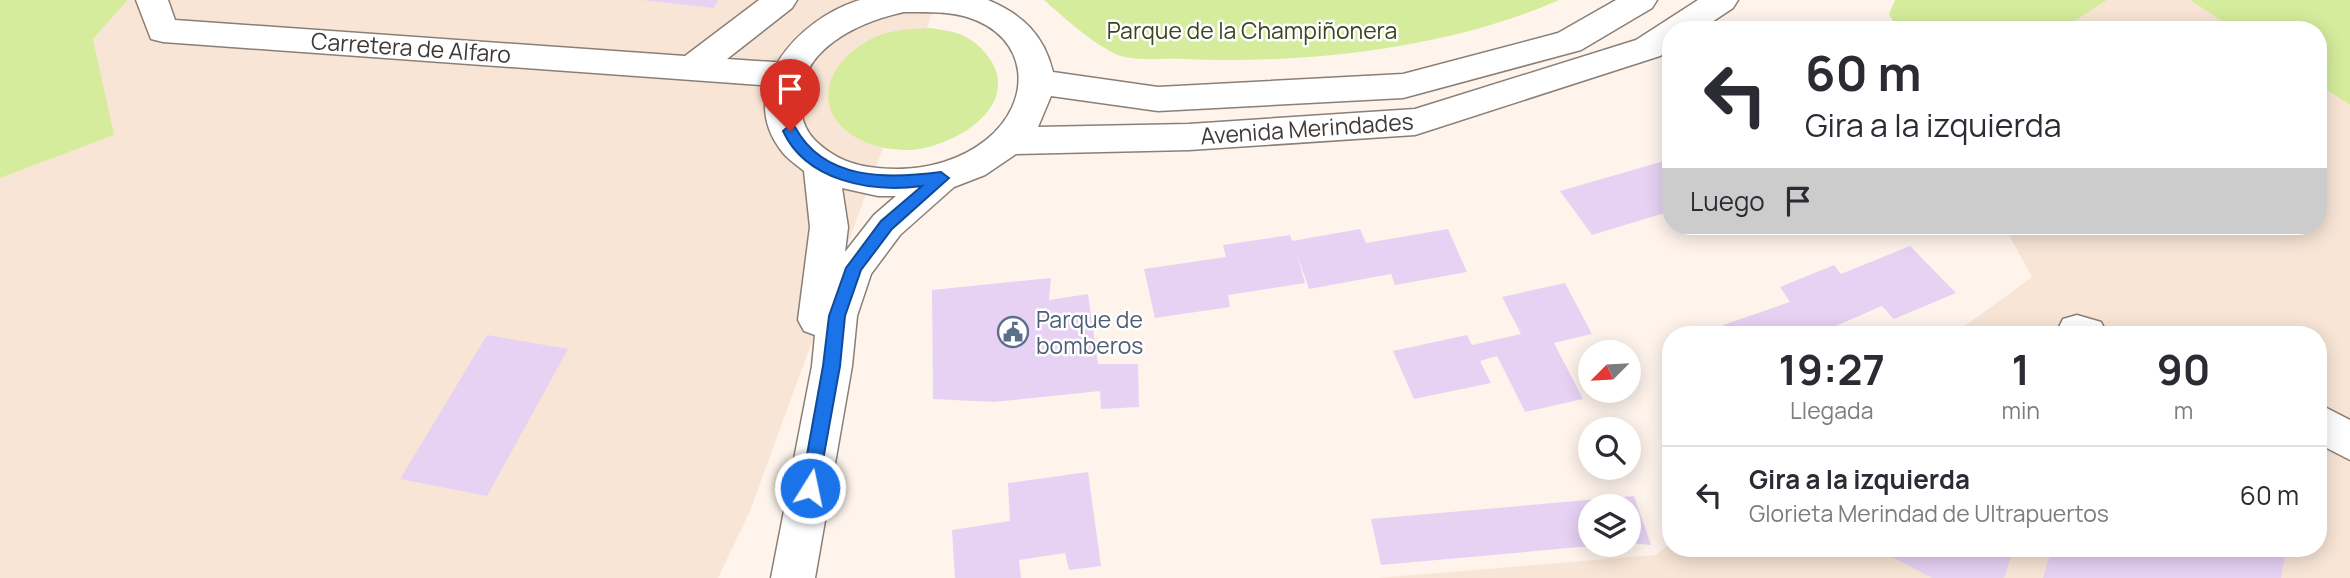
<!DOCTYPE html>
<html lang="es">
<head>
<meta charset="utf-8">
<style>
	:root { --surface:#fff; --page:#f7f7f7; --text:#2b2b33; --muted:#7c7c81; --line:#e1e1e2 }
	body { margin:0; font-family:Manrope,sans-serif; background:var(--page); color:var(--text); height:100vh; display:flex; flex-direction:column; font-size:26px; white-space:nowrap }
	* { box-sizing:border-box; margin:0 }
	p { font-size:23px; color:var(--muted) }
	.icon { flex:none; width:38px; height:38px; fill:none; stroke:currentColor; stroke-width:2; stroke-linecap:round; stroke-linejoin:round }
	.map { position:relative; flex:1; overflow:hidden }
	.details { position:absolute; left:1662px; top:326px; width:665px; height:231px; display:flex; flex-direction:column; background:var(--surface); border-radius:28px; box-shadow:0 4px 18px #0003 }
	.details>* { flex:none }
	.top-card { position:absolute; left:1662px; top:21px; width:665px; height:214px; border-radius:28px; box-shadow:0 4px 18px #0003; background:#fff; color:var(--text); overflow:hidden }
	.needle { width:46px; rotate:246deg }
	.controls { position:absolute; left:1578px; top:340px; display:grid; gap:14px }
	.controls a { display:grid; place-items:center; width:63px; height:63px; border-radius:50%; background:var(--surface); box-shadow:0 4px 18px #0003; font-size:35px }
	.pin { position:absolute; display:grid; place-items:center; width:60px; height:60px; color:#fff; margin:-72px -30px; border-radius:50% 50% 50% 0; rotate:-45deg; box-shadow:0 0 7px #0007 }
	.pin .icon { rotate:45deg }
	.me { position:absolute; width:77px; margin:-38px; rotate:10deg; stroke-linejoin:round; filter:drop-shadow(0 0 5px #0008) }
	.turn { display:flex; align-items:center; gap:24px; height:147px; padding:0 28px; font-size:32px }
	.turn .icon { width:91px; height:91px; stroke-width:2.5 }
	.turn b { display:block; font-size:49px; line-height:60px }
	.then { display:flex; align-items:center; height:66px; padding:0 28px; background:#0003; gap:14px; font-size:26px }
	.eta { display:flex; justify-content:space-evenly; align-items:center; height:119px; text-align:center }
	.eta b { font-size:42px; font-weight:700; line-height:49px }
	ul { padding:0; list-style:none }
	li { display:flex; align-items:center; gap:21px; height:98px; padding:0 28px; border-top:2px solid var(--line) }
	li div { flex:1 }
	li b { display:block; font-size:26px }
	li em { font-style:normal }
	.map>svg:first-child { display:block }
</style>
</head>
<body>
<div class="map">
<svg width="2350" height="578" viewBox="0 0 2350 578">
	<rect width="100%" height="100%" fill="#fef4ec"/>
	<path fill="#f8e5d6" d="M128 0H937L750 511 718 578H0V178L113 135 93 39Z
		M2107 0H2190L2235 30H2061Z
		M2319 85 2350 105V578H1376L1655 555 1671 543V548H2319V334H1954L2032 277 2004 226H2319Z"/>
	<path fill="#d5ec9c" d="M0 0H128L93 39 114 135 0 178Z
		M1044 0H1559C1447 49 1306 64 1185 59 1168 58 1137 61 1121 56 1099 49 1062 16 1044 0Z
		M1895 0H2107L2061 30H1898L1889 14Z
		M2190 0H2350V105L2319 85V30H2235Z
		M931 28C941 30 953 31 962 35 976 41 986 52 993 64 1017 111 950 148 910 150 894 150 878 148 863 141 813 118 820 70 864 43 884 30 908 29 931 28Z"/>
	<path fill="#e7d2f4" d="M642 0H718L714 8Z
		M1671 159V211L1592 235 1560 191Z
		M1360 229 1366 243 1448 229 1467 272 1395 285 1391 274 1309 289 1297 254 1305 283 1228 295 1230 307 1155 318 1144 269 1226 257 1223 245 1290 235 1292 241Z
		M1910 246 1956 293 1894 319 1882 306 1817 334H1731L1723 325 1790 302 1780 287 1834 265 1841 274Z
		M1051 278 1049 300 1088 294 1098 364H1138L1139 407 1101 409 1100 391 994 402 933 399 932 290Z
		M1565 283 1592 334 1554 343 1583 399 1525 412 1497 356 1480 361 1491 383 1414 399 1393 351 1467 335 1472 345 1521 334 1502 297Z
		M487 335 568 349 487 496 400 479Z
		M1088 472 1101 566 1069 570 1065 553 1019 560 1021 578H955L952 530 1010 521 1008 483Z
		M1634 496 1651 545 1629 543V506H1591V546L1381 565 1371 519Z
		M1875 548H2014L2004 578H1932Z
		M2052 548H2286L2281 578H2043Z"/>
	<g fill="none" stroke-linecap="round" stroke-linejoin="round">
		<g stroke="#8a7f76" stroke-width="3">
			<path id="minor" d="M136 0H168L175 20 685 56 759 0H797L792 8 727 59 789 63 801 66 806 75 801 84 789 87 163 42 151 39Z
				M2077 315 2101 322 2107 334H2059L2057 331 2063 319Z
				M2319 404 2350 420V460L2319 444Z"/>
		</g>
		<g stroke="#8a7f76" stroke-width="3">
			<path id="major" d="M860 0H988C1022 14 1044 35 1053 72L1158 87 1403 74 1558 33 1616 0H1657L1652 8 1581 50 1403 98 1158 111 1051 96 1038 127 1189 124 1415 109 1636 40 1698 0H1738L1733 8 1700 30H1671V49L1660 56 1415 135 1189 150 1016 154 985 175 954 187 900 235 871 274 857 316 852 366 815 578H771L812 366 815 335 804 331 798 320 810 227 804 171C797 165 789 160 783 153 732 90 799 18 860 0ZM904 12C924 12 948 11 967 17 1030 36 1034 102 986 140 961 160 928 169 897 169 875 169 850 166 831 153 813 141 802 129 801 107 796 50 858 22 904 12ZM842 188 878 196H896L874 215 845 252 848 227Z"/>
		</g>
		<use href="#minor" fill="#fff" fill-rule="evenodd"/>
		<use href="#major" fill="#fff" fill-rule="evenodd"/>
	</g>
	<path fill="#1a73e8" stroke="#114b97" stroke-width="2" d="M790 125 795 127C824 181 888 179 941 172L949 178 892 229 861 270 845 316 840 366 818 488 816 494 810 496 803 494 801 488 823 366 829 316 846 268 881 221 922 186C871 193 806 181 783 131Z"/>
	<defs>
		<g id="civic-ring" transform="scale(1.575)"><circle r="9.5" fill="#fff" stroke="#5c6f8a" stroke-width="1.5"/><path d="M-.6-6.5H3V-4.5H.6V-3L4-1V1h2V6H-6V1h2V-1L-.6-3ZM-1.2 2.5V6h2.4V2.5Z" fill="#5c6f8a"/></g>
	</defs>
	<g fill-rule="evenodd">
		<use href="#civic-ring" x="1013" y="332"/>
	</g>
	<g text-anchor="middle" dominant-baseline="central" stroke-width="5" stroke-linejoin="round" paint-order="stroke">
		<g font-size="23" fill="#3b451c" stroke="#fff">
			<text x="1252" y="30">Parque de la Champiñonera</text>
		</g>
		<g font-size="23" fill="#3f3a37" stroke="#fff">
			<text transform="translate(411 47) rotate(4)">Carretera de Alfaro</text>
			<text transform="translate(1307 128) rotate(-4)">Avenida Merindades</text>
		</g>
		<g font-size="23" fill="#4e5e75" stroke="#fff" text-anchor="start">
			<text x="1036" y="319">Parque de<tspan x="1036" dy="26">bomberos</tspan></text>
		</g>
	</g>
</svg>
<div class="controls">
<a><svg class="needle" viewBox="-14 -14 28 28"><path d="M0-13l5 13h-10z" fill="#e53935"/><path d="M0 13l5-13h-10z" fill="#7c7c81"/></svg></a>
<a><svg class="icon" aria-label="search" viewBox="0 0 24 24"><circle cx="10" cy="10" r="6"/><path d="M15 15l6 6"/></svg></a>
<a><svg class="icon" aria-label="layers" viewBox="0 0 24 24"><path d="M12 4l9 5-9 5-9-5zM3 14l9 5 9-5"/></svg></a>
</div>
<div class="pin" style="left:790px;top:131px;background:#d93025"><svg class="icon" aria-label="arrive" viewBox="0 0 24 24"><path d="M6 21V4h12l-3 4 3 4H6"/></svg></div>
<svg class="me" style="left:810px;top:488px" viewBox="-20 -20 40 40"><circle r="17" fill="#1a73e8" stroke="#fff" stroke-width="3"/><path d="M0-11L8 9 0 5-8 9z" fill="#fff"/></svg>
<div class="top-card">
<div class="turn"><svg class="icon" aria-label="left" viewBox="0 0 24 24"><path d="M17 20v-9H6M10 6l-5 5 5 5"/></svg><div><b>60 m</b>Gira a la izquierda</div></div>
<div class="then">Luego<svg class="icon" aria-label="arrive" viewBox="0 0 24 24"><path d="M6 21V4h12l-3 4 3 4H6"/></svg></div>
</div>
<section class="details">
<div class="eta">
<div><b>19:27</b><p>Llegada</p></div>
<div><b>1</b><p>min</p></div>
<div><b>90</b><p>m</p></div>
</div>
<ul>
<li><svg class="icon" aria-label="left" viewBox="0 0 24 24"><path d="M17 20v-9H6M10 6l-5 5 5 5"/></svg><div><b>Gira a la izquierda</b><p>Glorieta Merindad de Ultrapuertos</p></div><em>60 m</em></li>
</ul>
</section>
</div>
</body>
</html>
